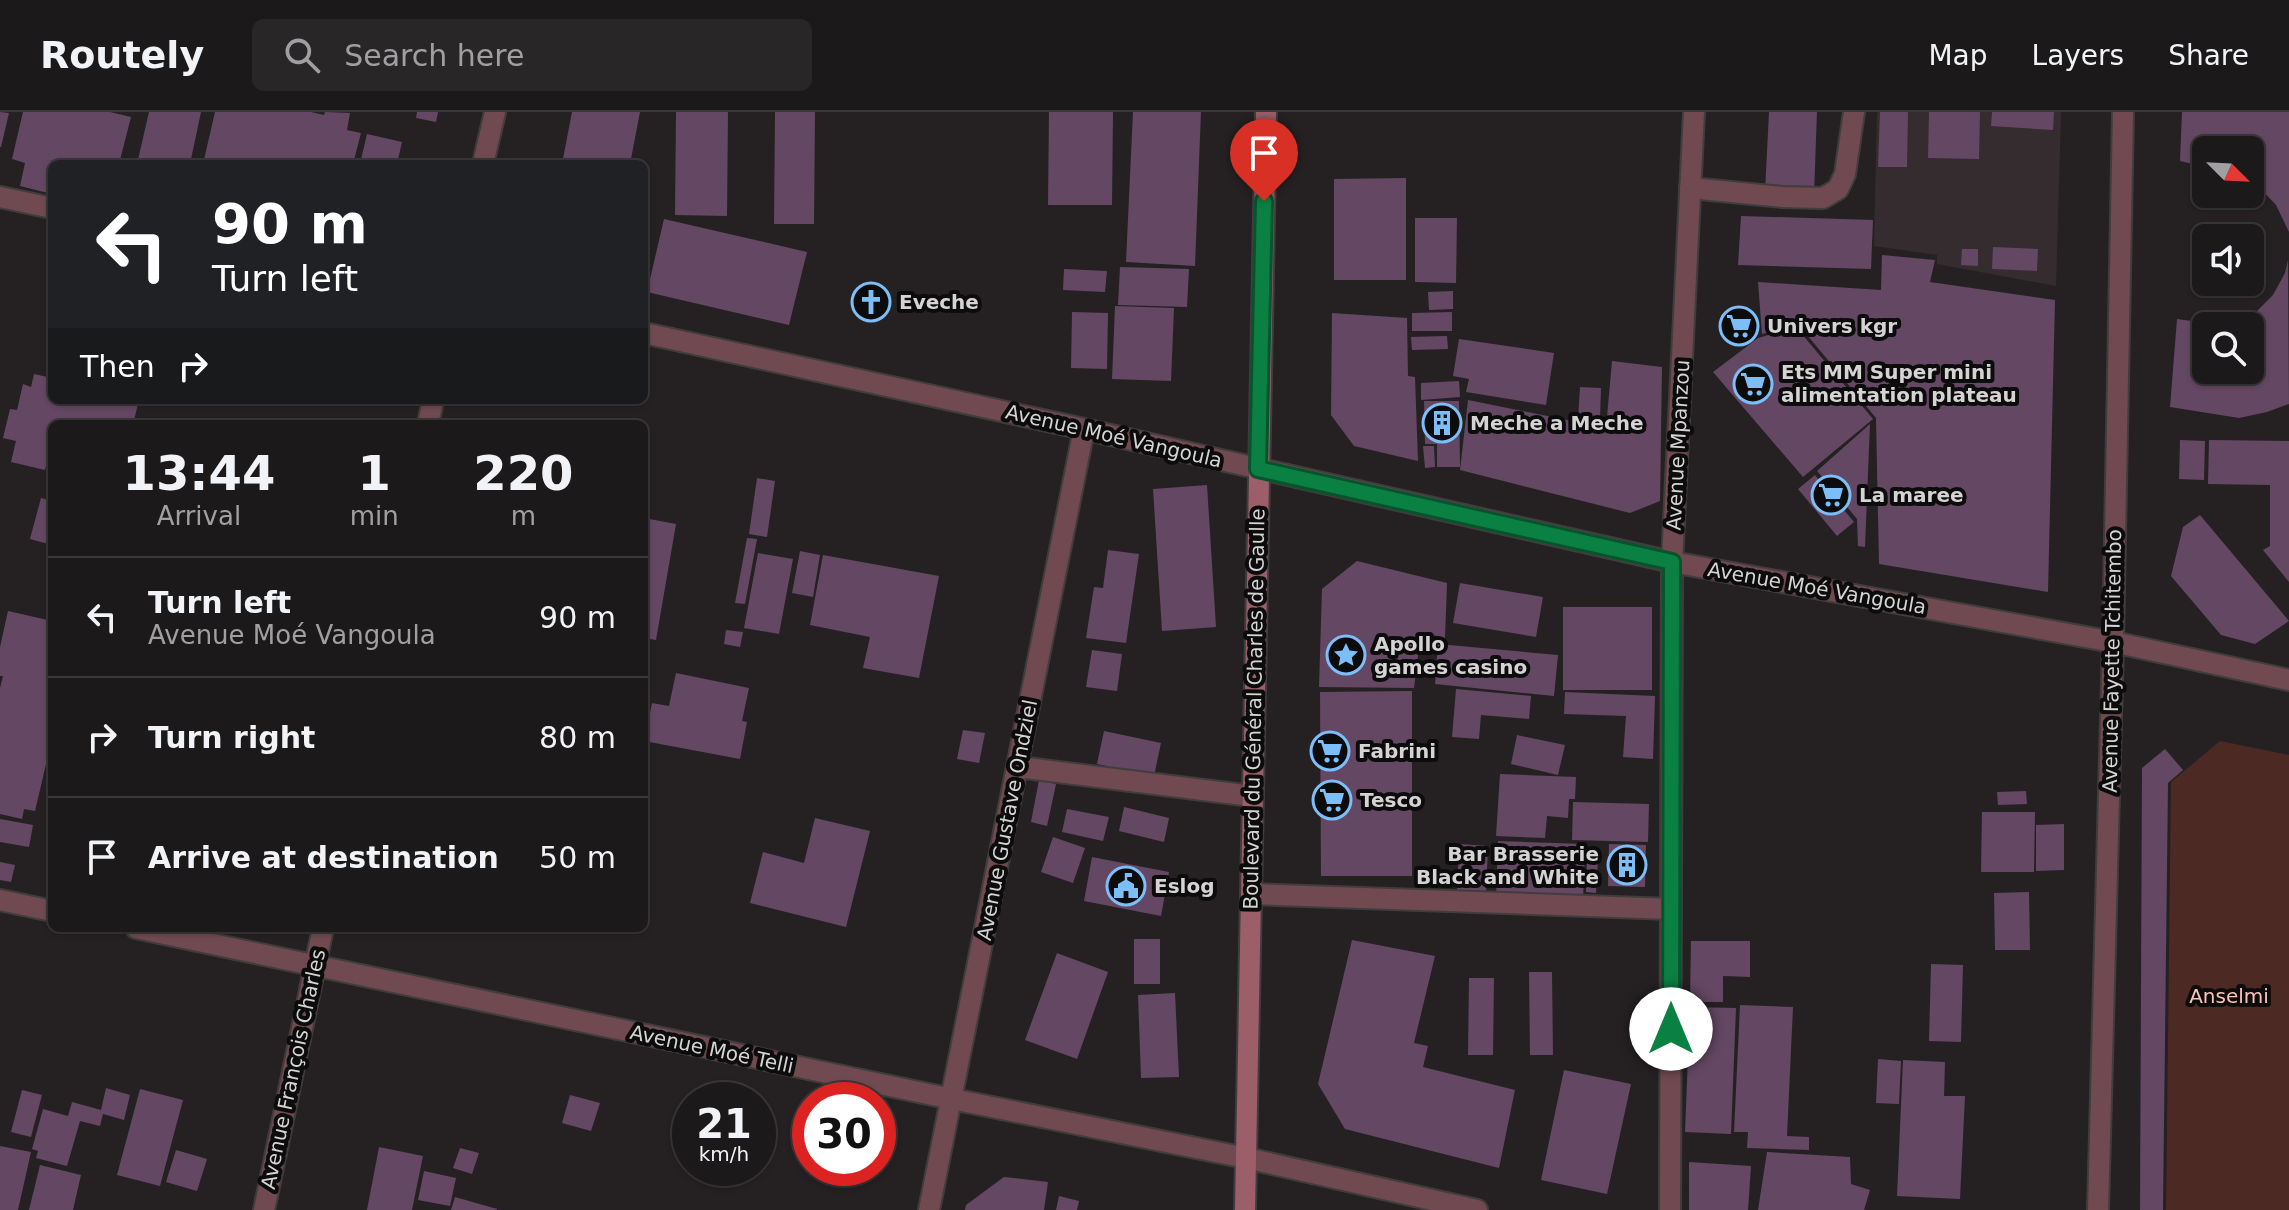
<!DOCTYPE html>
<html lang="en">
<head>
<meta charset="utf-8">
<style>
	:root { --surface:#1c191a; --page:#292627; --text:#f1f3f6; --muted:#a0a0a2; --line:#3a3839 }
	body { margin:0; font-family:"DejaVu Sans",sans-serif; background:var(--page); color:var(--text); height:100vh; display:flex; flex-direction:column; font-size:30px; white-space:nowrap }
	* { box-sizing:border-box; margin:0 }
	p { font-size:26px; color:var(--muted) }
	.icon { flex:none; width:44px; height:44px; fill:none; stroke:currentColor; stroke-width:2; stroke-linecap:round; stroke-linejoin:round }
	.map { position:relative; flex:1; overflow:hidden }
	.drawer { position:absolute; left:48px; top:308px; width:600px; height:512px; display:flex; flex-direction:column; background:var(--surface); border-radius:12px; box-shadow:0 2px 6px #0004,0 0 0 2px var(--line) }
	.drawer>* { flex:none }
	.guide { position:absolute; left:48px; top:48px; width:600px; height:244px; border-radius:12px; box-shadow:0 2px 6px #0004,0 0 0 2px var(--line); background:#202124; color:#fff; overflow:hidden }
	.needle { width:52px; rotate:114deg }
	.controls { position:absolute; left:2192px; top:24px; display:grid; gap:16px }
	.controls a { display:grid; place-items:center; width:72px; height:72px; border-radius:12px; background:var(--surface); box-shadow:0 2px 6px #0004,0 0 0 2px var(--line); font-size:40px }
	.speed { position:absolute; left:672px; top:970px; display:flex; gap:16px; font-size:40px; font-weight:700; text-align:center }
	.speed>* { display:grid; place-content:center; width:104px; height:104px; border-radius:50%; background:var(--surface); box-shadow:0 2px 6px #0004,0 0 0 2px var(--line); line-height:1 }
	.speed small { font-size:20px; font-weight:400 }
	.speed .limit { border:12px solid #d22; background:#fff; color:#111 }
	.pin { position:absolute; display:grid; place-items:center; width:68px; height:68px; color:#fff; margin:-82px -34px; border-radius:50% 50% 50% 0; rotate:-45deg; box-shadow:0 0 8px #0007 }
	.pin .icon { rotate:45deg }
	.me { position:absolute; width:88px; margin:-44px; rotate:0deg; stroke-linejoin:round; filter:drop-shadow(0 0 6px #0008) }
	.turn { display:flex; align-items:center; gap:28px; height:168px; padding:0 32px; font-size:36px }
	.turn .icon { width:104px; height:104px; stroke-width:2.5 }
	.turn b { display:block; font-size:56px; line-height:68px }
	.then { display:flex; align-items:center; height:76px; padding:0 32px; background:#0003; gap:16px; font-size:30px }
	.eta { display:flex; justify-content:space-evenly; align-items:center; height:136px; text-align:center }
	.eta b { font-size:48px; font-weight:800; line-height:56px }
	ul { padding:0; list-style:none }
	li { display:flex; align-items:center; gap:24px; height:120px; padding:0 32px; border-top:2px solid var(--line) }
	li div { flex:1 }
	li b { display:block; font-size:30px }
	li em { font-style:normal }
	header { display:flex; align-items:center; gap:48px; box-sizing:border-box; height:112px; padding:0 40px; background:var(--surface); border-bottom:2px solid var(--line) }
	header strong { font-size:38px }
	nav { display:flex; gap:44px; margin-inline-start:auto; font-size:28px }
	.search { width:560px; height:72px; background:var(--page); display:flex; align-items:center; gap:20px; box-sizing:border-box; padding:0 28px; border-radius:12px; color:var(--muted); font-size:30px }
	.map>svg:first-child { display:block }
</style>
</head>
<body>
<header>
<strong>Routely</strong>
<div class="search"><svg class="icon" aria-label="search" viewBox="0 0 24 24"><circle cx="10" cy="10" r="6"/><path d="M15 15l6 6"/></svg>Search here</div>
<nav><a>Map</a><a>Layers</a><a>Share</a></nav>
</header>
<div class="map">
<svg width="2289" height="1098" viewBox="0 0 2289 1098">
	<rect width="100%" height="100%" fill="#252123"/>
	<path fill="#352c30" d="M1877 0H2061L2056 174 1937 152V143L1874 134Z"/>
	<path fill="#4c2923" d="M2220 629 2289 643V1098H2166L2171 670Z"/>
	<path fill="#644763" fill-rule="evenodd" d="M0 0 9 1 1 35H0Z
		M23 0H110L131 5 119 52H52V82L20 74 25 51 12 47Z
		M149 0H201L190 52H137Z
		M215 0H311L324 3 325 0 350 1 347 18 361 21 353 52H203Z
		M417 0H438L436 10 416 6Z
		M572 0H640L630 52H562Z
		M676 0H728L727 104 675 103Z
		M775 0H815L814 112H774Z
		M1049 0H1113L1112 93H1048Z
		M1133 0H1201L1195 154 1126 150Z
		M1769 0H1817L1814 82 1765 80Z
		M1880 0H1908L1907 55H1878Z
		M1929 0H1980L1979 47 1928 46Z
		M1992 0H2054L2053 18 1991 14Z
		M2182 0H2289V120L2276 93 2259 75 2250 70V38H2206V55L2180 49Z
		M367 22 402 30 397 52H360Z
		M1406 66V168H1334V67Z
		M1741 104 1873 108 1871 157 1738 153Z
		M1415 106H1457L1456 171 1415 170Z
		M664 107 807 140 789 213 647 180Z
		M1993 135 2038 137 2037 159 1992 157Z
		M1962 137H1978V154L1961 153Z
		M1882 143 1935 148 1930 170 2055 188 2048 480 1879 452 1876 306 1798 212 1762 222 1758 170 1881 178Z
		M2288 148 2289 292 2267 300 2239 306 2170 295 2177 207 2222 213 2256 200 2273 183 2285 161ZM2206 214H2250V258H2206Z
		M1120 155 1189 157 1187 195 1118 193Z
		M1064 157 1107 159 1105 180 1063 178Z
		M1453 179V197L1429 198 1428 180Z
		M1115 194 1174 196 1171 269 1112 267Z
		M1072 200 1108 201 1107 257 1071 256Z
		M1452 200V219H1412V201Z
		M1332 201 1407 206 1408 264 1415 265 1418 349 1354 334 1331 303Z
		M1796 215 1873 307 1803 365 1713 260 1758 226Z
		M1447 224 1448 237 1412 238 1411 225Z
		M1459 227 1554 241 1546 293 1466 280 1469 267 1453 264Z
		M1612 249 1662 255 1660 389 1630 401 1460 358 1468 288 1606 316Z
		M34 262 52 266V288H139L133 312H52V347L48 346 45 358 11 350 16 329 3 326 10 297 17 298 23 272 31 275Z
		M1459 269 1460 285 1421 288V271Z
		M1580 275 1601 276 1600 308 1578 307Z
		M1424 289H1459L1460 355H1437V332H1425Z
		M1870 312 1865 435 1858 434 1857 407 1817 359Z
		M2180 328 2205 329 2204 368 2179 367Z
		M2209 328 2289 329V470L2263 438 2270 434V373L2208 372Z
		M1423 334H1434L1435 355 1425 356Z
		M1815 363 1854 410 1837 424 1798 377Z
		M757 366 775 369 767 425 749 422Z
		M1207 373 1216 515 1162 519 1153 377Z
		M41 386 52 389V433L30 427Z
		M2200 403 2289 509 2255 532 2221 523 2171 464 2183 415Z
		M644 406 676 412 656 528 644 526Z
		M747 426 757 427 745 492 735 491Z
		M1108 438 1139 442 1126 531 1086 526 1094 475 1103 476Z
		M800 439 820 443 813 485 792 481Z
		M758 441 793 447 779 522 744 516Z
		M823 443 939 464 919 566 863 556 870 525 810 513Z
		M1357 449 1447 471 1445 526 1421 520 1414 576 1319 575 1322 477Z
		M1460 471 1543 485 1536 525 1453 511Z
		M1563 495H1652V578H1563Z
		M8 499 52 509V627L35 699 24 697 22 707 0 702V576L3 564H0V535Z
		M726 518 743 520 740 535 724 532Z
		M1438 532 1558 543 1554 584 1435 572Z
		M1092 538 1122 542 1117 579 1086 575Z
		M676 561 749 576 742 609 747 610 740 647 644 629 652 591 669 594Z
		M1456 577 1531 584 1529 607 1481 603 1479 627 1452 625Z
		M1412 579V764H1321L1320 580Z
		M1565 580 1655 584 1653 647 1623 645 1626 604 1564 602Z
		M963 618 985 621 979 651 957 647Z
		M1104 619 1161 631 1154 664 1097 652Z
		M1517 623 1565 633 1558 663 1511 652Z
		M2165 637 2183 658 2168 671 2163 1098H2140L2142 656Z
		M1500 662 1576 665 1575 687H1569L1568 706 1547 704 1545 726 1496 724Z
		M1039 668 1056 672 1047 714 1031 710Z
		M2026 679 2027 692 1998 693 1997 680Z
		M1573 690 1649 692 1648 730 1572 728Z
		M1124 695 1169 706 1164 730 1119 719Z
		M1067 697 1109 705 1103 729 1062 720Z
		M1982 700H2035L2034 760H1981Z
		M815 706 870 719 846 815 750 791 763 740 804 751Z
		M0 707 33 713 29 735 0 730Z
		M2064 712V758L2036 759V713Z
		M1053 725 1085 736 1073 771 1041 760Z
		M1498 729 1585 732 1583 788 1496 785Z
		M1459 732 1488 734 1486 782 1457 780Z
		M1609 732 1646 733 1645 775 1608 774Z
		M1092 745 1169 760 1161 804 1084 789Z
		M1587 745 1598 746 1596 781 1586 780Z
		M0 750 15 753 11 770 0 768Z
		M2029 780 2030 838H1995L1994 781Z
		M1134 827H1160V872H1134Z
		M1352 828 1435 844 1414 931 1428 934 1423 955 1515 978 1499 1056 1345 1017 1318 972Z
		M1691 829H1750V865L1723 864V890H1690Z
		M1057 841 1108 860 1077 947 1025 928Z
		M1931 852 1963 853 1961 930 1929 929Z
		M1529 860H1552L1553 943H1530Z
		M1469 866H1494L1493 943H1468Z
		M1175 881 1179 965 1141 966 1138 883Z
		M1740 893 1793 895 1787 1024 1809 1025V1038L1747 1036 1748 1020H1734Z
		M1690 895 1736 896 1731 1022 1685 1020Z
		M1878 947 1901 949 1899 992 1876 991Z
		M1903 948 1945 950 1944 984H1965L1960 1087 1897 1084Z
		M1564 958 1631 972 1607 1082 1541 1068Z
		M106 976 130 983 124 1008 103 1002 100 1014 80 1009 67 1054 36 1046 38 1039 32 1037 43 997 68 1004 72 990 101 998Z
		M140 977 183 988 160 1074 117 1063Z
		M22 978 42 983 31 1025 11 1020Z
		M570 983 600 991 591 1019 562 1011Z
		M0 1034 31 1040 18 1098H0Z
		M379 1035 423 1044 412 1098H367Z
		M460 1036 479 1041 472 1062 453 1056Z
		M176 1038 207 1047 197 1079 166 1070Z
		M1767 1040 1850 1045 1851 1072 1870 1078 1864 1098H1758Z
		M1689 1050 1751 1054 1748 1098H1689Z
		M40 1053 81 1063 73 1098H29Z
		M424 1059 456 1066 450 1094 418 1088Z
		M1004 1065 1048 1070 1044 1098H965L966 1093Z
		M1059 1084 1079 1089 1077 1098H1056Z
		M455 1085 497 1097V1098H451Z"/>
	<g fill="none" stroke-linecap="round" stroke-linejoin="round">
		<g stroke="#413d3f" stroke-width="24">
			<path id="service" d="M1690 76 1782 85 1823 86 1838 77 1845 62 1854 0
				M1018 655 1252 684"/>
		</g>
		<g stroke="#413d3f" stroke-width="24">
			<path id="minor" d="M483 52 495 0
				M0 85 52 96
				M644 221 1084 317 1672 450 2113 530 2289 568
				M428 312 433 288
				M1251 782 1671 797
				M0 788 52 799
				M136 816 952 987 1246 1046 1477 1098
				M264 1098 323 816
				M929 1098 1084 317
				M1670 1098 1672 450 1694 0"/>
		</g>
		<g stroke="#413d3f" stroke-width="24">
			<path id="tertiary" d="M2098 1098 2113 530 2123 0"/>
		</g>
		<g stroke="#413d3f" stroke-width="24">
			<path id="secondary" d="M1245 1098 1266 0"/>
		</g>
		<use href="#service" stroke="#704a50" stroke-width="20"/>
		<use href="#minor" stroke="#704a50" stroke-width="20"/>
		<use href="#tertiary" stroke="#704a50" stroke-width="20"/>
		<use href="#secondary" stroke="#9c5f69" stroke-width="20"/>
	</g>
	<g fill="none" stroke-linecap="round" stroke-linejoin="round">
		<g stroke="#07532c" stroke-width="20">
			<path id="route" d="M1264 89 1258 357 1672 450 1671 917"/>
		</g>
		<use href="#route" stroke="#0b8043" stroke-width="14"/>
	</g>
	<defs>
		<g id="church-ring" transform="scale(2)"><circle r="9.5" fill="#0d0c0c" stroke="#7bbef8" stroke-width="1.5"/><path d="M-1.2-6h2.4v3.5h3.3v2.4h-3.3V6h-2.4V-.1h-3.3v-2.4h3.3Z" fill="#7bbef8"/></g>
		<g id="supermarket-ring" transform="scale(2)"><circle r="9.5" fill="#0d0c0c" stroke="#7bbef8" stroke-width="1.5"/><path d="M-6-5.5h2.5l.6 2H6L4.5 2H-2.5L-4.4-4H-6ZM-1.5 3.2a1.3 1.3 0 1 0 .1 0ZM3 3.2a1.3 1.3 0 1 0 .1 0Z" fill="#7bbef8"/></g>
		<g id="building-ring" transform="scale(2)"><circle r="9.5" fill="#0d0c0c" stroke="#7bbef8" stroke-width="1.5"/><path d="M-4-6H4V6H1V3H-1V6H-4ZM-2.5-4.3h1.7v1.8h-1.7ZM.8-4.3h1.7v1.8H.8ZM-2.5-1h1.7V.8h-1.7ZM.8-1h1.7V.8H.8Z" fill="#7bbef8"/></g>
		<g id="sight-ring" transform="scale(2)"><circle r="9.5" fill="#0d0c0c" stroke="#7bbef8" stroke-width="1.5"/><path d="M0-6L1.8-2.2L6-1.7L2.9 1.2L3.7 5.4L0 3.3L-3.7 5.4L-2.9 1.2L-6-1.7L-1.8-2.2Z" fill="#7bbef8"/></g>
		<g id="civic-ring" transform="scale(2)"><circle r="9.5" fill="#0d0c0c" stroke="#7bbef8" stroke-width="1.5"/><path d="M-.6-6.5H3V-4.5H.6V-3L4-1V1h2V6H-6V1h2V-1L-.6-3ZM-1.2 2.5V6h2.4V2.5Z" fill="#7bbef8"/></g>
	</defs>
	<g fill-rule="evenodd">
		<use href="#church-ring" x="871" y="190"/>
		<use href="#supermarket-ring" x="1739" y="214"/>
		<use href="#supermarket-ring" x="1753" y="272"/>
		<use href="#building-ring" x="1442" y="311"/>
		<use href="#supermarket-ring" x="1831" y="383"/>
		<use href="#sight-ring" x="1346" y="543"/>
		<use href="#supermarket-ring" x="1330" y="639"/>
		<use href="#supermarket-ring" x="1332" y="688"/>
		<use href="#building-ring" x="1627" y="753"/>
		<use href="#civic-ring" x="1126" y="774"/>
	</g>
	<g text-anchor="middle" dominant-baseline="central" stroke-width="8" stroke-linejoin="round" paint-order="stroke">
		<g font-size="20" font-weight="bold" fill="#d5d3d4" stroke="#0d0c0c" text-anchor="start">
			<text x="899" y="190">Eveche</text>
			<text x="1767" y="214">Univers kgr</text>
			<text x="1781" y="260">Ets MM Super mini<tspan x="1781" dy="23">alimentation plateau</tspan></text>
			<text x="1470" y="311">Meche a Meche</text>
			<text x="1859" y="383">La maree</text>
			<text x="1374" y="532">Apollo<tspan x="1374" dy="23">games casino</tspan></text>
			<text x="1358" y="639">Fabrini</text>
			<text x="1360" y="688">Tesco</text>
			<text x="1599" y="742" text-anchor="end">Bar Brasserie<tspan x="1599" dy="23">Black and White</tspan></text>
			<text x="1154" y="774">Eslog</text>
		</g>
		<g font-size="20" fill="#d5d3d4" stroke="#0d0c0c">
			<text transform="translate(1114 324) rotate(13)">Avenue Moé Vangoula</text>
			<text transform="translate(1678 333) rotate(-87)">Avenue Mpanzou</text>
			<text transform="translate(1817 476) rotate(10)">Avenue Moé Vangoula</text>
			<text transform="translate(2112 549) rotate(-89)">Avenue Fayette Tchitembo</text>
			<text transform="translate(1254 597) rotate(-89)">Boulevard du Général Charles de Gaulle</text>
			<text transform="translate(1007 708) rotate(-79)">Avenue Gustave Ondziel</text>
			<text transform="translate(712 937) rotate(12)">Avenue Moé Telli</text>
			<text transform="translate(293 957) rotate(-78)">Avenue François Charles</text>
		</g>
		<g font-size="20" fill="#ffc2b8" stroke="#0d0c0c">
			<text x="2229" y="884">Anselmi</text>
		</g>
	</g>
</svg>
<div class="controls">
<a><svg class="needle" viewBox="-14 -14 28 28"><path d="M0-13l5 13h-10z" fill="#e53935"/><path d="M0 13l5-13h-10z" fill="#a0a0a2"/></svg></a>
<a><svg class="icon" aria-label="sound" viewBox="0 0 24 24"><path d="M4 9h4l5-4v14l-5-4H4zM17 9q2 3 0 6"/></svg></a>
<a><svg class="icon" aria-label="search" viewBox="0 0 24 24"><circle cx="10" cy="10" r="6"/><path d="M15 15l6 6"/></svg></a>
</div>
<div class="speed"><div>21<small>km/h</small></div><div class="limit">30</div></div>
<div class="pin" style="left:1264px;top:89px;background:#d93025"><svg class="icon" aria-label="arrive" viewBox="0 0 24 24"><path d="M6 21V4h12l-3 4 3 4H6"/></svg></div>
<svg class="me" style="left:1671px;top:917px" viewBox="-20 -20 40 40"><circle r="19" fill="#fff"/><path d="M0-13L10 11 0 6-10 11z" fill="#0b8043"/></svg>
<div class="guide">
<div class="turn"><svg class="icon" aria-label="left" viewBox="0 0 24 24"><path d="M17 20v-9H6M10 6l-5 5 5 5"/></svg><div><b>90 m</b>Turn left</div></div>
<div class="then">Then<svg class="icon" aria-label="right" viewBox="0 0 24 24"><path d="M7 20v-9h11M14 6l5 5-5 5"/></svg></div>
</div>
<section class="drawer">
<div class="eta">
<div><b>13:44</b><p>Arrival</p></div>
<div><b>1</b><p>min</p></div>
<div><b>220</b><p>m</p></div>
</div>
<ul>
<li><svg class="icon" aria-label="left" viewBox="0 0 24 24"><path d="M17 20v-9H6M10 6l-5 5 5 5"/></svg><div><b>Turn left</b><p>Avenue Moé Vangoula</p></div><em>90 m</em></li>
<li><svg class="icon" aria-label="right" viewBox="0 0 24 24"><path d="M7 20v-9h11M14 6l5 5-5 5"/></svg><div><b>Turn right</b></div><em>80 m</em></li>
<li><svg class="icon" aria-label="arrive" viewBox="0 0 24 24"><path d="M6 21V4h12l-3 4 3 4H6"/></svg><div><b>Arrive at destination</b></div><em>50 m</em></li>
</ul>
</section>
</div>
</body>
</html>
